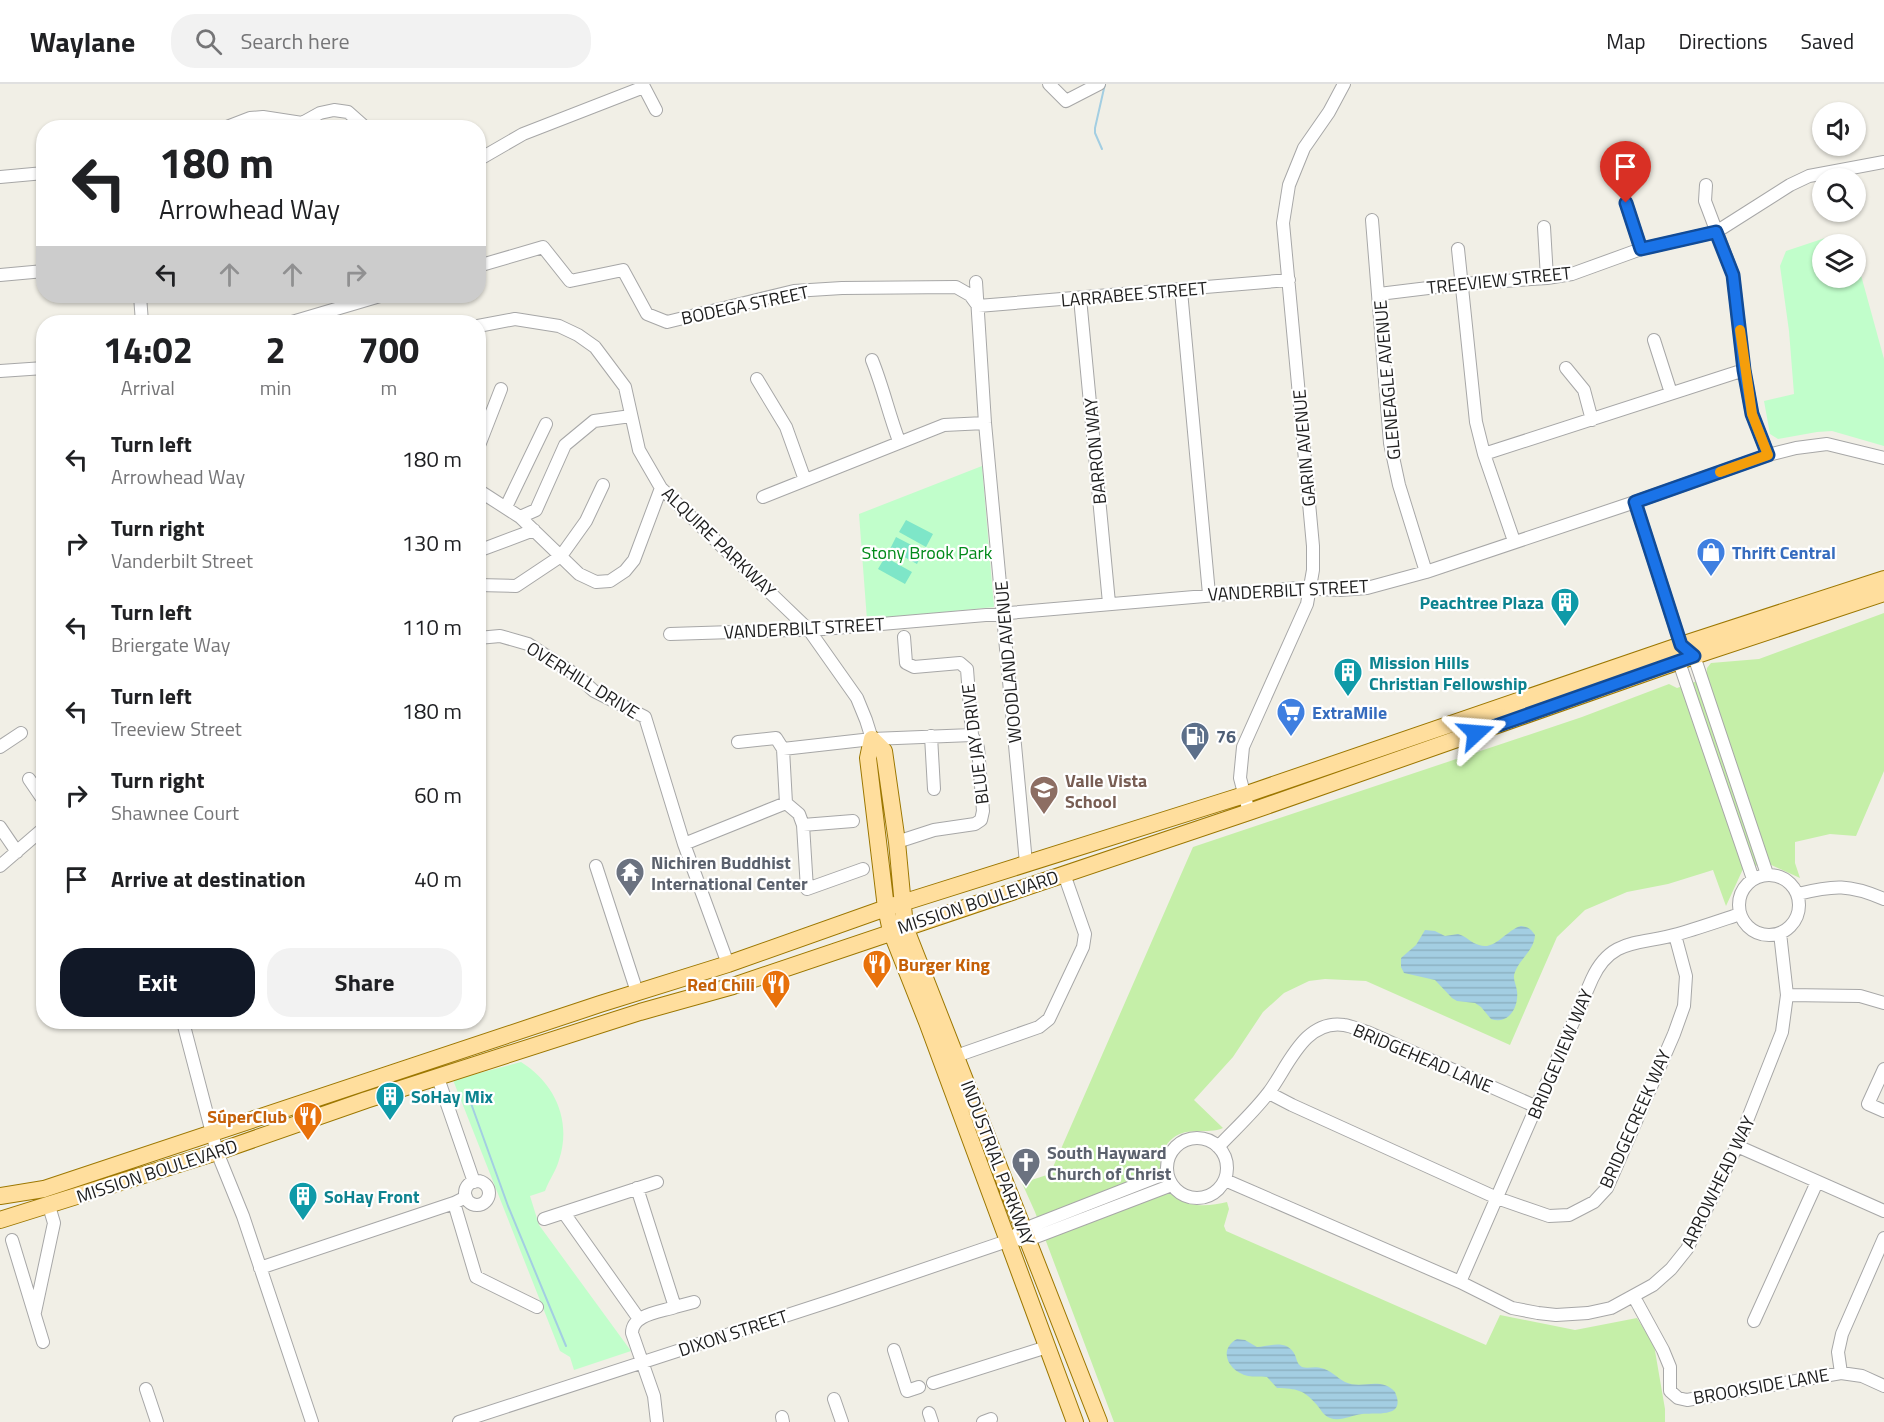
<!DOCTYPE html>
<html lang="en">
<head>
<meta charset="utf-8">
<style>
	:root { --surface:#fff; --page:#f2f2f2; --text:#202124; --muted:#757577; --line:#e0e0e0; --accent:#111827 }
	body { margin:0; font-family:"Titillium Web",sans-serif; background:var(--page); color:var(--text); height:100vh; display:flex; flex-direction:column; font-size:22px; white-space:nowrap }
	* { box-sizing:border-box; margin:0 }
	p { font-size:20px; color:var(--muted) }
	.icon { flex:none; width:33px; height:33px; fill:none; stroke:currentColor; stroke-width:2; stroke-linecap:round; stroke-linejoin:round }
	.map { position:relative; flex:1; overflow:hidden }
	.panel { position:absolute; left:36px; top:231px; width:450px; height:714px; display:flex; flex-direction:column; background:var(--surface); border-radius:24px; box-shadow:0 2px 4px #0004 }
	.panel>* { flex:none }
	.hud { position:absolute; left:36px; top:36px; width:450px; height:183px; border-radius:24px; box-shadow:0 2px 4px #0004; background:#fff; color:var(--text); overflow:hidden }
	.controls { position:absolute; left:1812px; top:18px; display:grid; gap:12px }
	.controls a { display:grid; place-items:center; width:54px; height:54px; border-radius:50%; background:var(--surface); box-shadow:0 2px 4px #0004; font-size:30px }
	.pin { position:absolute; display:grid; place-items:center; width:51px; height:51px; color:#fff; margin:-62px -26px; border-radius:50% 50% 50% 0; rotate:-45deg; box-shadow:0 0 6px #0007 }
	.pin .icon { rotate:45deg }
	.me { position:absolute; width:66px; margin:-33px; rotate:71deg; stroke-linejoin:round; filter:drop-shadow(0 0 4px #0008) }
	.turn { display:flex; align-items:center; gap:21px; height:126px; padding:0 24px; font-size:27px }
	.turn .icon { width:78px; height:78px; stroke-width:2.5 }
	.turn b { display:block; font-size:42px; line-height:51px }
	.lanes { display:flex; align-items:center; height:57px; padding:0 24px; background:#0003; justify-content:center; gap:30px; direction:ltr }
	.lanes .off { opacity:.35 }
	.eta { display:flex; justify-content:space-evenly; align-items:center; height:102px; text-align:center }
	.eta b { font-size:36px; font-weight:700; line-height:42px }
	.cta { display:flex; gap:12px; margin-top:auto; padding:12px 24px }
	.cta a { flex:1; height:69px; border-radius:24px; background:var(--accent); color:#fff; font-size:24px; font-weight:700; line-height:69px; text-align:center }
	.cta a+a { background:var(--page); color:var(--text) }
	ul { padding:0; list-style:none }
	li { display:flex; align-items:center; gap:18px; height:84px; padding:0 24px }
	li div { flex:1 }
	li b { display:block; font-size:22px }
	li em { font-style:normal }
	header { display:flex; align-items:center; gap:36px; box-sizing:border-box; height:84px; padding:0 30px; background:var(--surface); border-bottom:2px solid var(--line) }
	header strong { font-size:28px }
	nav { display:flex; gap:33px; margin-inline-start:auto; font-size:21px }
	.search { width:420px; height:54px; background:var(--page); display:flex; align-items:center; gap:15px; box-sizing:border-box; padding:0 21px; border-radius:24px; color:var(--muted); font-size:22px }
	.map>svg:first-child { display:block }
</style>
</head>
<body>
<header>
<strong>Waylane</strong>
<div class="search"><svg class="icon" aria-label="search" viewBox="0 0 24 24"><circle cx="10" cy="10" r="6"/><path d="M15 15l6 6"/></svg>Search here</div>
<nav><a>Map</a><a>Directions</a><a>Saved</a></nav>
</header>
<div class="map">
<svg width="1884" height="1338" viewBox="0 0 1884 1338">
	<defs>
		<pattern id="water-rules" width="6" height="5" patternUnits="userSpaceOnUse" patternTransform="scale(1.5)"><rect width="6" height="5" fill="#a3cee2"/><path d="M0 2.5h6" fill="none" stroke="#8cb1c2"/></pattern>
	</defs>
	<rect width="100%" height="100%" fill="#f1efe6"/>
	<path fill="#c5efa8" d="M1884 529V687L1856 752 1830 750 1795 758V779L1800 794 1767 779 1743 785 1726 822 1713 786 1668 800 1627 808 1585 826 1557 853 1510 961 1366 897 1325 895 1309 897 1284 909 1263 928 1233 973 1194 1016 1223 1044C1207 1051 1188 1042 1173 1054 1154 1069 1157 1101 1177 1114 1192 1124 1211 1122 1227 1118L1229 1125 1224 1142 1226 1147 1486 1261 1500 1231 1575 1246 1637 1234 1654 1261 1665 1325V1338H1114L1035 1128 1022 1099 1050 1090 1193 763 1582 633 1669 600 1677 604 1706 594 1707 584 1711 579 1759 575Z"/>
	<path fill="#c1fecb" d="M1825 154 1841 157 1849 160H1822V194H1856V173L1884 275V362L1832 347 1817 348 1778 355 1770 350 1764 317 1794 310 1789 247 1780 182 1786 167Z
		M982 382 994 523 867 536 859 430Z
		M521 978C555 999 572 1037 559 1076 556 1087 549 1096 545 1107L530 1112 539 1141 631 1267 574 1286 570 1273 560 1267 453 996Z"/>
	<path fill="#7ee6c8" d="M906 436 933 450 926 463 899 448Z
		M896 453 923 467 917 480 890 465Z
		M885 473 912 488 905 500 878 485Z"/>
	<path fill="url(#water-rules)" d="M1521 842C1528 843 1531 845 1535 851 1534 867 1520 874 1515 888 1512 894 1516 900 1517 907 1519 923 1509 941 1491 935L1481 923 1475 919 1457 917 1452 914 1435 896 1404 889 1401 883V874L1416 861 1425 846 1435 847 1445 852 1458 850C1466 852 1471 859 1479 861 1495 867 1506 846 1521 842Z
		M1237 1255 1245 1256 1257 1263C1270 1262 1287 1255 1295 1271 1297 1276 1297 1280 1302 1283 1308 1285 1315 1282 1321 1284 1331 1286 1337 1294 1345 1298 1362 1306 1380 1292 1395 1308 1407 1335 1375 1328 1362 1330 1351 1331 1341 1338 1330 1334 1324 1332 1321 1326 1317 1321 1303 1305 1297 1305 1277 1304L1267 1293C1260 1292 1254 1293 1248 1292 1229 1288 1217 1266 1237 1255Z"/>
	<g fill="none" stroke-linecap="round" stroke-linejoin="round">
		<path stroke="#a3cee2" stroke-width="2" d="M1102 65 1095 49V44L1105 0
			M468 1011 508 1122 566 1262"/>
		<g stroke="#a7a7a7" stroke-width="14">
			<path id="minor" d="M1049 0 1066 17 1099 0
				M224 44 250 34 263 33 302 39 320 29 334 26 348 28 366 44
				M478 76 523 50 644 3 656 26
				M0 93 44 89
				M1706 101 1705 117 1733 191 1744 286 1752 330 1768 371
				M1626 119 1641 165
				M1372 136 1390 359 1399 401 1426 488
				M1544 143 1547 194
				M1458 165 1476 338 1484 370 1514 457
				M478 182 543 163 570 197 623 186 647 230 667 238 794 207 842 204 956 203 970 211 978 222 1289 196
				M0 191 44 187
				M976 198 985 339 1026 779
				M1181 207 1209 510
				M1379 210 1461 200 1547 194 1572 190 1641 165 1716 148 1790 101 1809 92 1884 78
				M140 212 142 238
				M1080 214 1109 519
				M292 238 380 212
				M478 242 515 235 559 242 578 251 595 263 625 303 639 366 661 404 809 546 857 614 866 636 872 655
				M1654 256 1671 309
				M872 276C883 303 889 331 899 357
				M1566 284 1584 306 1592 336
				M0 287 44 284
				M757 295 786 343 805 396
				M478 364 501 305
				M1484 370 1744 286
				M478 406 520 433 579 490 596 498 610 497 625 487 634 476 661 404
				M763 413 944 341 985 339
				M1635 418 1681 561 1679 578 1753 795
				M506 423 546 340
				M520 433 536 426 565 361 594 337 631 332
				M478 467 534 446
				M478 501 516 502 561 472 586 437 603 401
				M670 550 823 545 1298 504 1340 506 1367 504 1426 488 1635 418 1768 371 1796 364 1827 360 1884 374
				M478 554 500 552 528 560 576 591 594 607 645 633 684 760 728 880
				M1689 568 1694 572 1767 790
				M931 652 934 705
				M738 658 776 654 783 665 872 655 972 651
				M0 663 21 649
				M783 665 786 719
				M29 695 44 717
				M786 719 799 730 803 741 807 805 863 785
				M1249 728 1240 694 1243 663 1307 520 1313 486V462L1283 139 1289 101 1304 64 1329 28 1344 0
				M803 741 853 737
				M0 743 17 768
				M897 758 934 746 975 740 981 736 983 727 978 664 972 651 967 585 960 579 914 583 906 579 904 553
				M684 760 786 719
				M0 782 44 744
				M596 782 637 908
				M1739 821a30 30 0 1 1 60 0a30 30 0 1 1-60 0Z
				M1798 810C1834 801 1849 800 1884 815
				M1787 911 1860 912 1884 919
				M183 938 217 1068 243 1132 312 1338
				M956 972 1039 943 1049 935 1083 863 1085 850 1064 790
				M1884 985 1868 1020 1884 1027
				M438 994 474 1098
				M1269 1009 1292 1021 1497 1114 1549 1132 1569 1131 1594 1118 1607 1104 1674 950 1684 922 1686 892 1675 851
				M1167 1084a30 30 0 1 1 60 0a30 30 0 1 1-60 0Z
				M1737 1062 1884 1127
				M1218 1063C1235 1045 1254 1028 1269 1008 1288 983 1304 935 1344 941 1352 942 1359 946 1367 948L1537 1023
				M1225 1096 1460 1198 1512 1224 1538 1229 1556 1231 1588 1229 1611 1224 1653 1201 1671 1185 1687 1165 1737 1062 1782 948 1787 911 1780 849
				M465 1109a12 12 0 1 1 24 0a12 12 0 1 1-24 0Z
				M637 1104 675 1223C661 1228 632 1230 632 1249L654 1312 657 1338
				M454 1119 476 1193 537 1223
				M564 1129 639 1235
				M544 1135 657 1098
				M12 1156 43 1258
				M1021 1156H1028L1172 1101
				M260 1184 454 1119 466 1113
				M1460 1198 1592 895C1611 853 1640 861 1678 850 1699 844 1719 837 1740 830
				M1634 1213 1663 1266 1670 1283V1307L1678 1314 1687 1316 1841 1289 1862 1292 1884 1302
				M675 1223 694 1218
				M35 1228 54 1139 49 1122
				M1754 1237 1817 1098
				M894 1266 907 1307 919 1303
				M1841 1289 1838 1268 1842 1250 1884 1154
				M933 1299 1047 1263
				M146 1305 157 1338
				M834 1315 842 1338
				M929 1329 932 1338
				M782 1333 783 1338
				M459 1338 837 1215 1007 1157 1024 1145 1167 1089
				M983 1338 991 1335"/>
		</g>
		<g stroke="#9c7700" stroke-width="18">
			<path id="major" d="M872 655 884 667 897 758 905 843 1099 1338
				M872 655 868 674 886 824 891 847 927 938 1075 1338
				M0 1112 44 1105 600 920 728 880 886 824 1244 711 1681 561 1884 495
				M0 1136 217 1068 366 1016 640 928 733 902 1249 728 1694 572 1884 509"/>
		</g>
		<use href="#minor" stroke="#fff" stroke-width="12"/>
		<use href="#major" stroke="#ffde9d" stroke-width="16"/>
	</g>
	<g fill="none" stroke-linecap="round" stroke-linejoin="round">
		<g stroke="#114b97" stroke-width="15">
			<path id="route" d="M1476 649 1694 572 1681 561 1635 418 1768 371 1752 330 1744 286 1733 191 1716 148 1641 165 1626 119"/>
		</g>
		<use href="#route" stroke="#1a73e8" stroke-width="10"/>
		<path stroke="#f59e0b" stroke-width="10" d="M1720 388 1768 371 1752 330 1740 246"/>
	</g>
	<defs>
		<g id="shop-pin" transform="scale(1.5)"><path d="M0 17L-7.5 6A9.5 9.5 0 1 1 7.5 6Z" fill="#3f7fe0" stroke="#fff"/><path d="M-5-2.5h2.3a2.7 3.5 0 0 1 5.4 0H5L5.5 6h-11ZM-1.5-2.5h3a1.5 2.3 0 0 0-3 0Z" fill="#fff"/></g>
		<g id="building-pin" transform="scale(1.5)"><path d="M0 17L-7.5 6A9.5 9.5 0 1 1 7.5 6Z" fill="#0f9aa8" stroke="#fff"/><path d="M-4-6H4V6H1V3H-1V6H-4ZM-2.5-4.3h1.7v1.8h-1.7ZM.8-4.3h1.7v1.8H.8ZM-2.5-1h1.7V.8h-1.7ZM.8-1h1.7V.8H.8Z" fill="#fff"/></g>
		<g id="supermarket-pin" transform="scale(1.5)"><path d="M0 17L-7.5 6A9.5 9.5 0 1 1 7.5 6Z" fill="#3f7fe0" stroke="#fff"/><path d="M-6-5.5h2.5l.6 2H6L4.5 2H-2.5L-4.4-4H-6ZM-1.5 3.2a1.3 1.3 0 1 0 .1 0ZM3 3.2a1.3 1.3 0 1 0 .1 0Z" fill="#fff"/></g>
		<g id="fuel-pin" transform="scale(1.5)"><path d="M0 17L-7.5 6A9.5 9.5 0 1 1 7.5 6Z" fill="#5c6f8a" stroke="#fff"/><path d="M-5.5-6h7V0h2V4h1.3V-2.5L3-4.5l.8-.8L6-3V5H2.5V1h-1V6h-7ZM-4.2-4.7v3.2H.2V-4.7Z" fill="#fff"/></g>
		<g id="school-pin" transform="scale(1.5)"><path d="M0 17L-7.5 6A9.5 9.5 0 1 1 7.5 6Z" fill="#8d6e63" stroke="#fff"/><path d="M0-5L7-2L0 1L-7-2ZM-4 1L0 2.5L4 1V4Q0 6-4 4Z" fill="#fff"/></g>
		<g id="temple-pin" transform="scale(1.5)"><path d="M0 17L-7.5 6A9.5 9.5 0 1 1 7.5 6Z" fill="#6b7280" stroke="#fff"/><path d="M0-6L5-2H3V0L6.5 2.5H4V6H1.5V3h-3V6H-4V2.5H-6.5L-3 0V-2H-5Z" fill="#fff"/></g>
		<g id="restaurant-pin" transform="scale(1.5)"><path d="M0 17L-7.5 6A9.5 9.5 0 1 1 7.5 6Z" fill="#e8710a" stroke="#fff"/><path d="M-5-6h1v4h1v-4h1v4h1v-4h1v5L-1.5 .5V6h-2V.5L-5-1ZM5-6V6H3V1.5H1.5Q1.5-4 5-6Z" fill="#fff"/></g>
		<g id="church-pin" transform="scale(1.5)"><path d="M0 17L-7.5 6A9.5 9.5 0 1 1 7.5 6Z" fill="#6b7280" stroke="#fff"/><path d="M-1.2-6h2.4v3.5h3.3v2.4h-3.3V6h-2.4V-.1h-3.3v-2.4h3.3Z" fill="#fff"/></g>
	</defs>
	<g fill-rule="evenodd">
		<use href="#shop-pin" x="1711" y="468"/>
		<use href="#building-pin" x="1565" y="518"/>
		<use href="#building-pin" x="1348" y="588"/>
		<use href="#supermarket-pin" x="1291" y="628"/>
		<use href="#fuel-pin" x="1195" y="652"/>
		<use href="#school-pin" x="1044" y="706"/>
		<use href="#temple-pin" x="630" y="788"/>
		<use href="#restaurant-pin" x="877" y="880"/>
		<use href="#restaurant-pin" x="776" y="900"/>
		<use href="#building-pin" x="390" y="1012"/>
		<use href="#restaurant-pin" x="308" y="1032"/>
		<use href="#church-pin" x="1026" y="1078"/>
		<use href="#building-pin" x="303" y="1112"/>
	</g>
	<g text-anchor="middle" dominant-baseline="central" stroke-width="4.5" stroke-linejoin="round" paint-order="stroke">
		<g font-size="18" fill="#202020" stroke="#fff">
			<text transform="translate(1499 196) rotate(-6)">TREEVIEW STREET</text>
			<text transform="translate(1134 210) rotate(-5)">LARRABEE STREET</text>
			<text transform="translate(745 221) rotate(-12)">BODEGA STREET</text>
			<text transform="translate(1387 296) rotate(-95)">GLENEAGLE AVENUE</text>
			<text transform="translate(1304 364) rotate(-95)">GARIN AVENUE</text>
			<text transform="translate(1095 367) rotate(-95)">BARRON WAY</text>
			<text transform="translate(719 458) rotate(44)">ALQUIRE PARKWAY</text>
			<text transform="translate(1288 506) rotate(-3)">VANDERBILT STREET</text>
			<text transform="translate(804 544) rotate(-3)">VANDERBILT STREET</text>
			<text transform="translate(1008 578) rotate(-95)">WOODLAND AVENUE</text>
			<text transform="translate(583 596) rotate(32)">OVERHILL DRIVE</text>
			<text transform="translate(975 660) rotate(-97)">BLUE JAY DRIVE</text>
			<text transform="translate(978 818) rotate(-18)">MISSION BOULEVARD</text>
			<text transform="translate(1560 970) rotate(-67)">BRIDGEVIEW WAY</text>
			<text transform="translate(1423 974) rotate(23)">BRIDGEHEAD LANE</text>
			<text transform="translate(1635 1035) rotate(-66)">BRIDGECREEK WAY</text>
			<text transform="translate(998 1079) rotate(69)">INDUSTRIAL PARKWAY</text>
			<text transform="translate(157 1087) rotate(-18)">MISSION BOULEVARD</text>
			<text transform="translate(1718 1098) rotate(-64)">ARROWHEAD WAY</text>
			<text transform="translate(733 1249) rotate(-18)">DIXON STREET</text>
			<text transform="translate(1761 1302) rotate(-10)">BROOKSIDE LANE</text>
		</g>
		<g font-size="18" fill="#028a1a" stroke="#fff">
			<text x="927" y="468">Stony Brook Park</text>
		</g>
		<g font-size="18" font-weight="bold" fill="#366cbe" stroke="#fff" text-anchor="start">
			<text x="1732" y="468">Thrift Central</text>
			<text x="1312" y="628">ExtraMile</text>
		</g>
		<g font-size="18" font-weight="bold" fill="#0d838f" stroke="#fff" text-anchor="start">
			<text x="1544" y="518" text-anchor="end">Peachtree Plaza</text>
			<text x="1369" y="578">Mission Hills<tspan x="1369" dy="21">Christian Fellowship</tspan></text>
			<text x="411" y="1012">SoHay Mix</text>
			<text x="324" y="1112">SoHay Front</text>
		</g>
		<g font-size="18" font-weight="bold" fill="#4e5e75" stroke="#fff" text-anchor="start">
			<text x="1216" y="652">76</text>
		</g>
		<g font-size="18" font-weight="bold" fill="#785e54" stroke="#fff" text-anchor="start">
			<text x="1065" y="696">Valle Vista<tspan x="1065" dy="21">School</tspan></text>
		</g>
		<g font-size="18" font-weight="bold" fill="#5b616d" stroke="#fff" text-anchor="start">
			<text x="651" y="778">Nichiren Buddhist<tspan x="651" dy="21">International Center</tspan></text>
			<text x="1047" y="1068">South Hayward<tspan x="1047" dy="21">Church of Christ</tspan></text>
		</g>
		<g font-size="18" font-weight="bold" fill="#c56008" stroke="#fff" text-anchor="end">
			<text x="898" y="880" text-anchor="start">Burger King</text>
			<text x="755" y="900">Red Chili</text>
			<text x="287" y="1032">SúperClub</text>
		</g>
	</g>
</svg>
<div class="controls">
<a><svg class="icon" aria-label="sound" viewBox="0 0 24 24"><path d="M4 9h4l5-4v14l-5-4H4zM17 9q2 3 0 6"/></svg></a>
<a><svg class="icon" aria-label="search" viewBox="0 0 24 24"><circle cx="10" cy="10" r="6"/><path d="M15 15l6 6"/></svg></a>
<a><svg class="icon" aria-label="layers" viewBox="0 0 24 24"><path d="M12 4l9 5-9 5-9-5zM3 14l9 5 9-5"/></svg></a>
</div>
<div class="pin" style="left:1626px;top:119px;background:#d93025"><svg class="icon" aria-label="arrive" viewBox="0 0 24 24"><path d="M6 21V4h12l-3 4 3 4H6"/></svg></div>
<svg class="me" style="left:1476px;top:649px" viewBox="-20 -20 40 40"><path d="M0-17L14 15 0 8-14 15z" fill="#1a73e8" stroke="#fff" stroke-width="4"/></svg>
<div class="hud">
<div class="turn"><svg class="icon" aria-label="left" viewBox="0 0 24 24"><path d="M17 20v-9H6M10 6l-5 5 5 5"/></svg><div><b>180 m</b>Arrowhead Way</div></div>
<div class="lanes"><svg class="icon" aria-label="left" viewBox="0 0 24 24"><path d="M17 20v-9H6M10 6l-5 5 5 5"/></svg><svg class="icon off" aria-label="ahead" viewBox="0 0 24 24"><path d="M12 20V5M6 11l6-6 6 6"/></svg><svg class="icon off" aria-label="ahead" viewBox="0 0 24 24"><path d="M12 20V5M6 11l6-6 6 6"/></svg><svg class="icon off" aria-label="right" viewBox="0 0 24 24"><path d="M7 20v-9h11M14 6l5 5-5 5"/></svg></div>
</div>
<section class="panel">
<div class="eta">
<div><b>14:02</b><p>Arrival</p></div>
<div><b>2</b><p>min</p></div>
<div><b>700</b><p>m</p></div>
</div>
<ul>
<li><svg class="icon" aria-label="left" viewBox="0 0 24 24"><path d="M17 20v-9H6M10 6l-5 5 5 5"/></svg><div><b>Turn left</b><p>Arrowhead Way</p></div><em>180 m</em></li>
<li><svg class="icon" aria-label="right" viewBox="0 0 24 24"><path d="M7 20v-9h11M14 6l5 5-5 5"/></svg><div><b>Turn right</b><p>Vanderbilt Street</p></div><em>130 m</em></li>
<li><svg class="icon" aria-label="left" viewBox="0 0 24 24"><path d="M17 20v-9H6M10 6l-5 5 5 5"/></svg><div><b>Turn left</b><p>Briergate Way</p></div><em>110 m</em></li>
<li><svg class="icon" aria-label="left" viewBox="0 0 24 24"><path d="M17 20v-9H6M10 6l-5 5 5 5"/></svg><div><b>Turn left</b><p>Treeview Street</p></div><em>180 m</em></li>
<li><svg class="icon" aria-label="right" viewBox="0 0 24 24"><path d="M7 20v-9h11M14 6l5 5-5 5"/></svg><div><b>Turn right</b><p>Shawnee Court</p></div><em>60 m</em></li>
<li><svg class="icon" aria-label="arrive" viewBox="0 0 24 24"><path d="M6 21V4h12l-3 4 3 4H6"/></svg><div><b>Arrive at destination</b></div><em>40 m</em></li>
</ul>
<div class="cta"><a>Exit</a><a>Share</a></div>
</section>
</div>
</body>
</html>
